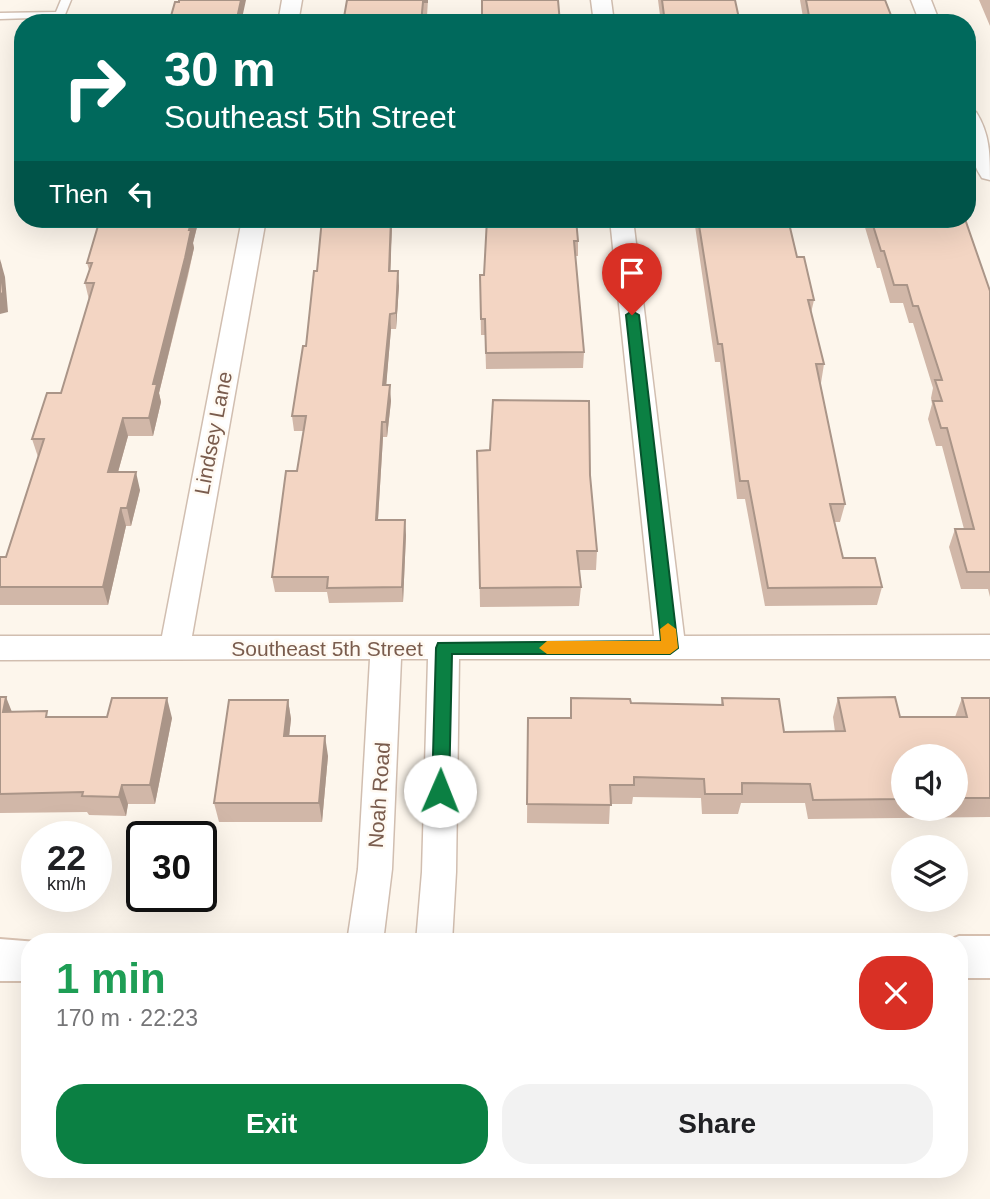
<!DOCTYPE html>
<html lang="en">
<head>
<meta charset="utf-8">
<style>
	:root { --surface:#fff; --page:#f2f2f2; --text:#202124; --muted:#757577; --accent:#0b8043 }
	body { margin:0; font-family:Helvetica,sans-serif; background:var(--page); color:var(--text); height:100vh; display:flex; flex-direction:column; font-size:26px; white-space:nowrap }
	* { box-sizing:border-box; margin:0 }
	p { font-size:23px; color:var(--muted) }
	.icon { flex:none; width:38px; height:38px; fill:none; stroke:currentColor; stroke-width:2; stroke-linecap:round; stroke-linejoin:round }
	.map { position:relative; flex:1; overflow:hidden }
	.panel { position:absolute; left:21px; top:933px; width:947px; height:245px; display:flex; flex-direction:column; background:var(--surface); border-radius:28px; box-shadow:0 7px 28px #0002 }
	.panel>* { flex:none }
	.top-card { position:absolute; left:14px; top:14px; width:962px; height:214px; border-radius:28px; box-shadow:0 7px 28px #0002; background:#00695c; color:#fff; overflow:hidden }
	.fabs { position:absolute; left:891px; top:744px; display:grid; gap:14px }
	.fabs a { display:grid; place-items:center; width:77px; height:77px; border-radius:50%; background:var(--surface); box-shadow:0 7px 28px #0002; font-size:35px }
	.speed { position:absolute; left:21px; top:821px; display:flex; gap:14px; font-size:35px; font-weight:700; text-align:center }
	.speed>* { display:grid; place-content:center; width:91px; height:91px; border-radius:50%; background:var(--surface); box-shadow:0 7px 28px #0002; line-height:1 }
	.speed small { font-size:18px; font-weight:400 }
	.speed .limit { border:4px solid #111; border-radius:10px; background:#fff; color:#111 }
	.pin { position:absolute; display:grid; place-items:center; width:60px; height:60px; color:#fff; margin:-72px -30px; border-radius:50% 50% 50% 0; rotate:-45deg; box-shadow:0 0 7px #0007 }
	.pin .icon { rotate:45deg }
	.me { position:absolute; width:77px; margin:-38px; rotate:1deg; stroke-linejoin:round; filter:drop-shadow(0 0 5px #0008) }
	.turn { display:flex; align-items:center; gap:24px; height:147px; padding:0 35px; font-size:32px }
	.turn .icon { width:91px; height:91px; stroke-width:2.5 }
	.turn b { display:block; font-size:49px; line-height:60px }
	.then { display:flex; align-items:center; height:66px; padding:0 35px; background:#0003; gap:14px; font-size:26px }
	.round { display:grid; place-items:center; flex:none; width:74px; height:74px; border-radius:28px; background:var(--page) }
	.headline { display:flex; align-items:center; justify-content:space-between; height:119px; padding:0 35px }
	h1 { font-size:42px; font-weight:600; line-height:52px; color:#1e9e55 }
	.action { display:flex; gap:14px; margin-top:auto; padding:14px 35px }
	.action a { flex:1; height:80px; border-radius:28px; background:var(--accent); color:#fff; font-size:28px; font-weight:600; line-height:80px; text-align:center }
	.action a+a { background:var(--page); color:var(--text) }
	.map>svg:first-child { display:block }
</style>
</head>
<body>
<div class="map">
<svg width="990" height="1199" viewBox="0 0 990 1199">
	<rect width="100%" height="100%" fill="#fdf6ec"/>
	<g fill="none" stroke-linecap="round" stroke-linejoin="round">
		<g stroke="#d1beb0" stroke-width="3">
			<path id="lane" d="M61 0H71L64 17 0 19V13L56 12Z"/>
		</g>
		<g stroke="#d1beb0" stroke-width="3">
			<path id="street" d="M282 0H302L298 23H278Z
				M591 0H611L614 23H594Z
				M911 0H931L940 23H920Z
				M968 111 976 112C990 134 990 155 990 180L982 178C968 157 967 134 968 111Z
				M242 219H266L192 636H654L610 219H633L684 636 990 635V659H459L456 872 452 942H416L422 872 428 659H401L392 869 383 942H347L358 869 370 659 0 660V636H162Z"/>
		</g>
		<g stroke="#d6c0b0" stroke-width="4">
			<path id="secondary" d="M959 936H990V978H959V942H944Z
				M0 939 37 942H30V981H0Z"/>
		</g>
		<use href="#lane" fill="#fff" fill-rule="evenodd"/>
		<use href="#street" fill="#fff" fill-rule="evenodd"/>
		<use href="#secondary" fill="#fff" fill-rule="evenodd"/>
	</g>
	<path fill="#d1b7a8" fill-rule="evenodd" d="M428 0 427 16 343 23Z
		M658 0H735L740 23H661Z
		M800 0H885L894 23H804Z
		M979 0H990V26Z
		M100 219H199L193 243 194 248 188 276 159 393 161 402 153 436H128L118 472 140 490 131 526H126L108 605H0V557H6L38 457 32 439 61 393 89 300 85 283 89 270 87 263Z
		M322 219H405V223H392L390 271 399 286 396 329H391L386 385 391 401 387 437H383L378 520 406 535 403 602 329 603 327 592H275L272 577 297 471 304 431H294L292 416 306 346 317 271Z
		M482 219H576L578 241V256H575L584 352 583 368 486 369 485 335H481L480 275H484L487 224H482Z
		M694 219H788L797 257 814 300 811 313 824 364 821 383H819L845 504 840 522H834L843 558 882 587 877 605 765 606 745 499H737L720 362H715Z
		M865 219H965L990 291V597L988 589H961L949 547 955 529H964L942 446H936L928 419 932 404 931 398 933 388 913 323H909L903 303H890L880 268H877L864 224Z
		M477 451 590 475 597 551 596 570H579L581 587 579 606 480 607Z
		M0 697 12 712 50 717 172 718 155 804H128L126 816 89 815 87 812 0 813Z
		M571 698 631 703 721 705 722 698 784 732H835L833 717 838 698 900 717H955L962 698H990V817L808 819 805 803H741L738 814H702L701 798 633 797 632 804H610L609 824 527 823 528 718H570ZM903 756H956V808H903Z
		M288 700 291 719 289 736 328 756 322 822H219L214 803Z"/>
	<path fill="#aa9588" d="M241 0H246L241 23H236Z
		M423 2V23H421Z
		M192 219H199L193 243 194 248 159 393 161 402 153 436 149 418 153 384Z
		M391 219H392V223L390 286 389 271Z
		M0 259 5 277 8 312 0 314Z
		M398 271 399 286 396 329V313Z
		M390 314 391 329 385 400 383 385Z
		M390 385 391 401 387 437 386 422Z
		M123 418 128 436 113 490 108 472Z
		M382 422 383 437 377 535 376 520Z
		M136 472 140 490 131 526 127 508Z
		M121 508 126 526 108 605 103 587Z
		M405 520 406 535 403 602 402 587Z
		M6 697 14 717 3 712Z
		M167 698 172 718 155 804 150 785Z
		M288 700 291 719 287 756 284 736Z
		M325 736 328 756 322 822 319 803Z
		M122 785 128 804 126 816 119 797Z"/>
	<path fill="#f3d5c3" stroke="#aa9588" stroke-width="2" d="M179 0H241L236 23H164H169L175 2H179Z
		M347 0H427V2H423L421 23H343Z
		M482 0H558L560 23H482Z
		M662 0H735L740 23H665Z
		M806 0H885L894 23H820L819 16H809Z
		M100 219H192L189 230H191L185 258 153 384H157L149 418H123L108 472H136L127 508H121L103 587H0V557H6L44 439H32L47 393H61L94 283H85L92 263H87Z
		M322 219H391L389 271H398L396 313 390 314 383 385H390L386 422H382L376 520H405L402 587 327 588 328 577H272L286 471H297L306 416H292L303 346H306L314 271H317Z
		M487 219H576L578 241H574L584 352 486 353 485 319H481L480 275H484Z
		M698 219H788L797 257H804L814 300H808L824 364H816L845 504H830L843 558H875L882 587 768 588 748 481H740L722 344H718Z
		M871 219H965L990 291V572H967L955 529H974L947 428H941L933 401H942L935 380H942L918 306H913L907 285H894L884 251H881Z
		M0 262 3 293 0 294Z
		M493 400 589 401 590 475 597 551H577L581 587 480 588 477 451 490 450Z
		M0 697H6L3 712 47 711 46 717H107L112 698H167L150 785H122L119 797 82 796 83 792 0 794Z
		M895 697 900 717H967L962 698H990V798H956V756H903V799L813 800 810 784 742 783V794H705L704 779 634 777V785H610L611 805 527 804 528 718H571V698L630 699 631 703 723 705 722 698 779 699 784 732 845 731 838 698Z
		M229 700H288L284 736H325L319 803H214Z"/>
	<path fill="#0b8043" stroke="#07532c" stroke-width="2" d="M632 311 639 315 678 648 670 654H452L449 791 447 796 440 798 434 796 432 791 436 648 438 643 661 641 626 315Z"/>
	<path fill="#f59e0b" d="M668 623 676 629 678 648 670 654H547L539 648 547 641H661L660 629Z"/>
	<g text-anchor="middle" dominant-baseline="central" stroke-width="5" stroke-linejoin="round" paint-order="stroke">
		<g font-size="21" fill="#7a5c4d" stroke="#fffaf3">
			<text transform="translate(213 433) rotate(-79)">Lindsey Lane</text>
			<text x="327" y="648">Southeast 5th Street</text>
			<text transform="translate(379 795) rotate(-86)">Noah Road</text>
		</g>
	</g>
</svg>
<div class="fabs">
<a><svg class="icon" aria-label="sound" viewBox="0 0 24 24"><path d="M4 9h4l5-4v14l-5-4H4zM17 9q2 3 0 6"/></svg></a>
<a><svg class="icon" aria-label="layers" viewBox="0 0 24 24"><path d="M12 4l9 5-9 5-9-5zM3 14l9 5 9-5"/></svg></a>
</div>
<div class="speed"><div>22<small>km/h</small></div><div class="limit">30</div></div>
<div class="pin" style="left:632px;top:315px;background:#d93025"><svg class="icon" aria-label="arrive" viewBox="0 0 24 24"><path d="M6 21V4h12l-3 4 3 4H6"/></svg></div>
<svg class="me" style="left:440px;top:791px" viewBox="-20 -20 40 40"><circle r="19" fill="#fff"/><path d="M0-13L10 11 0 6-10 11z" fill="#0b8043"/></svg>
<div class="top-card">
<div class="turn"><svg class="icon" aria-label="right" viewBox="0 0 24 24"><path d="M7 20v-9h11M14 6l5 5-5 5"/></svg><div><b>30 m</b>Southeast 5th Street</div></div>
<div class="then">Then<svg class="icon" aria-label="left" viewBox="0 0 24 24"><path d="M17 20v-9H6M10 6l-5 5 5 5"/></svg></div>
</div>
<section class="panel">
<div class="headline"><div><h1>1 min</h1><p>170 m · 22:23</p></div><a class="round" style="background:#d93025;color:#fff"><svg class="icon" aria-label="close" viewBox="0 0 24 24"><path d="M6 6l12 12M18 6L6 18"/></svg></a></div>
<div class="action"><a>Exit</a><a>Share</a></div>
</section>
</div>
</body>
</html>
